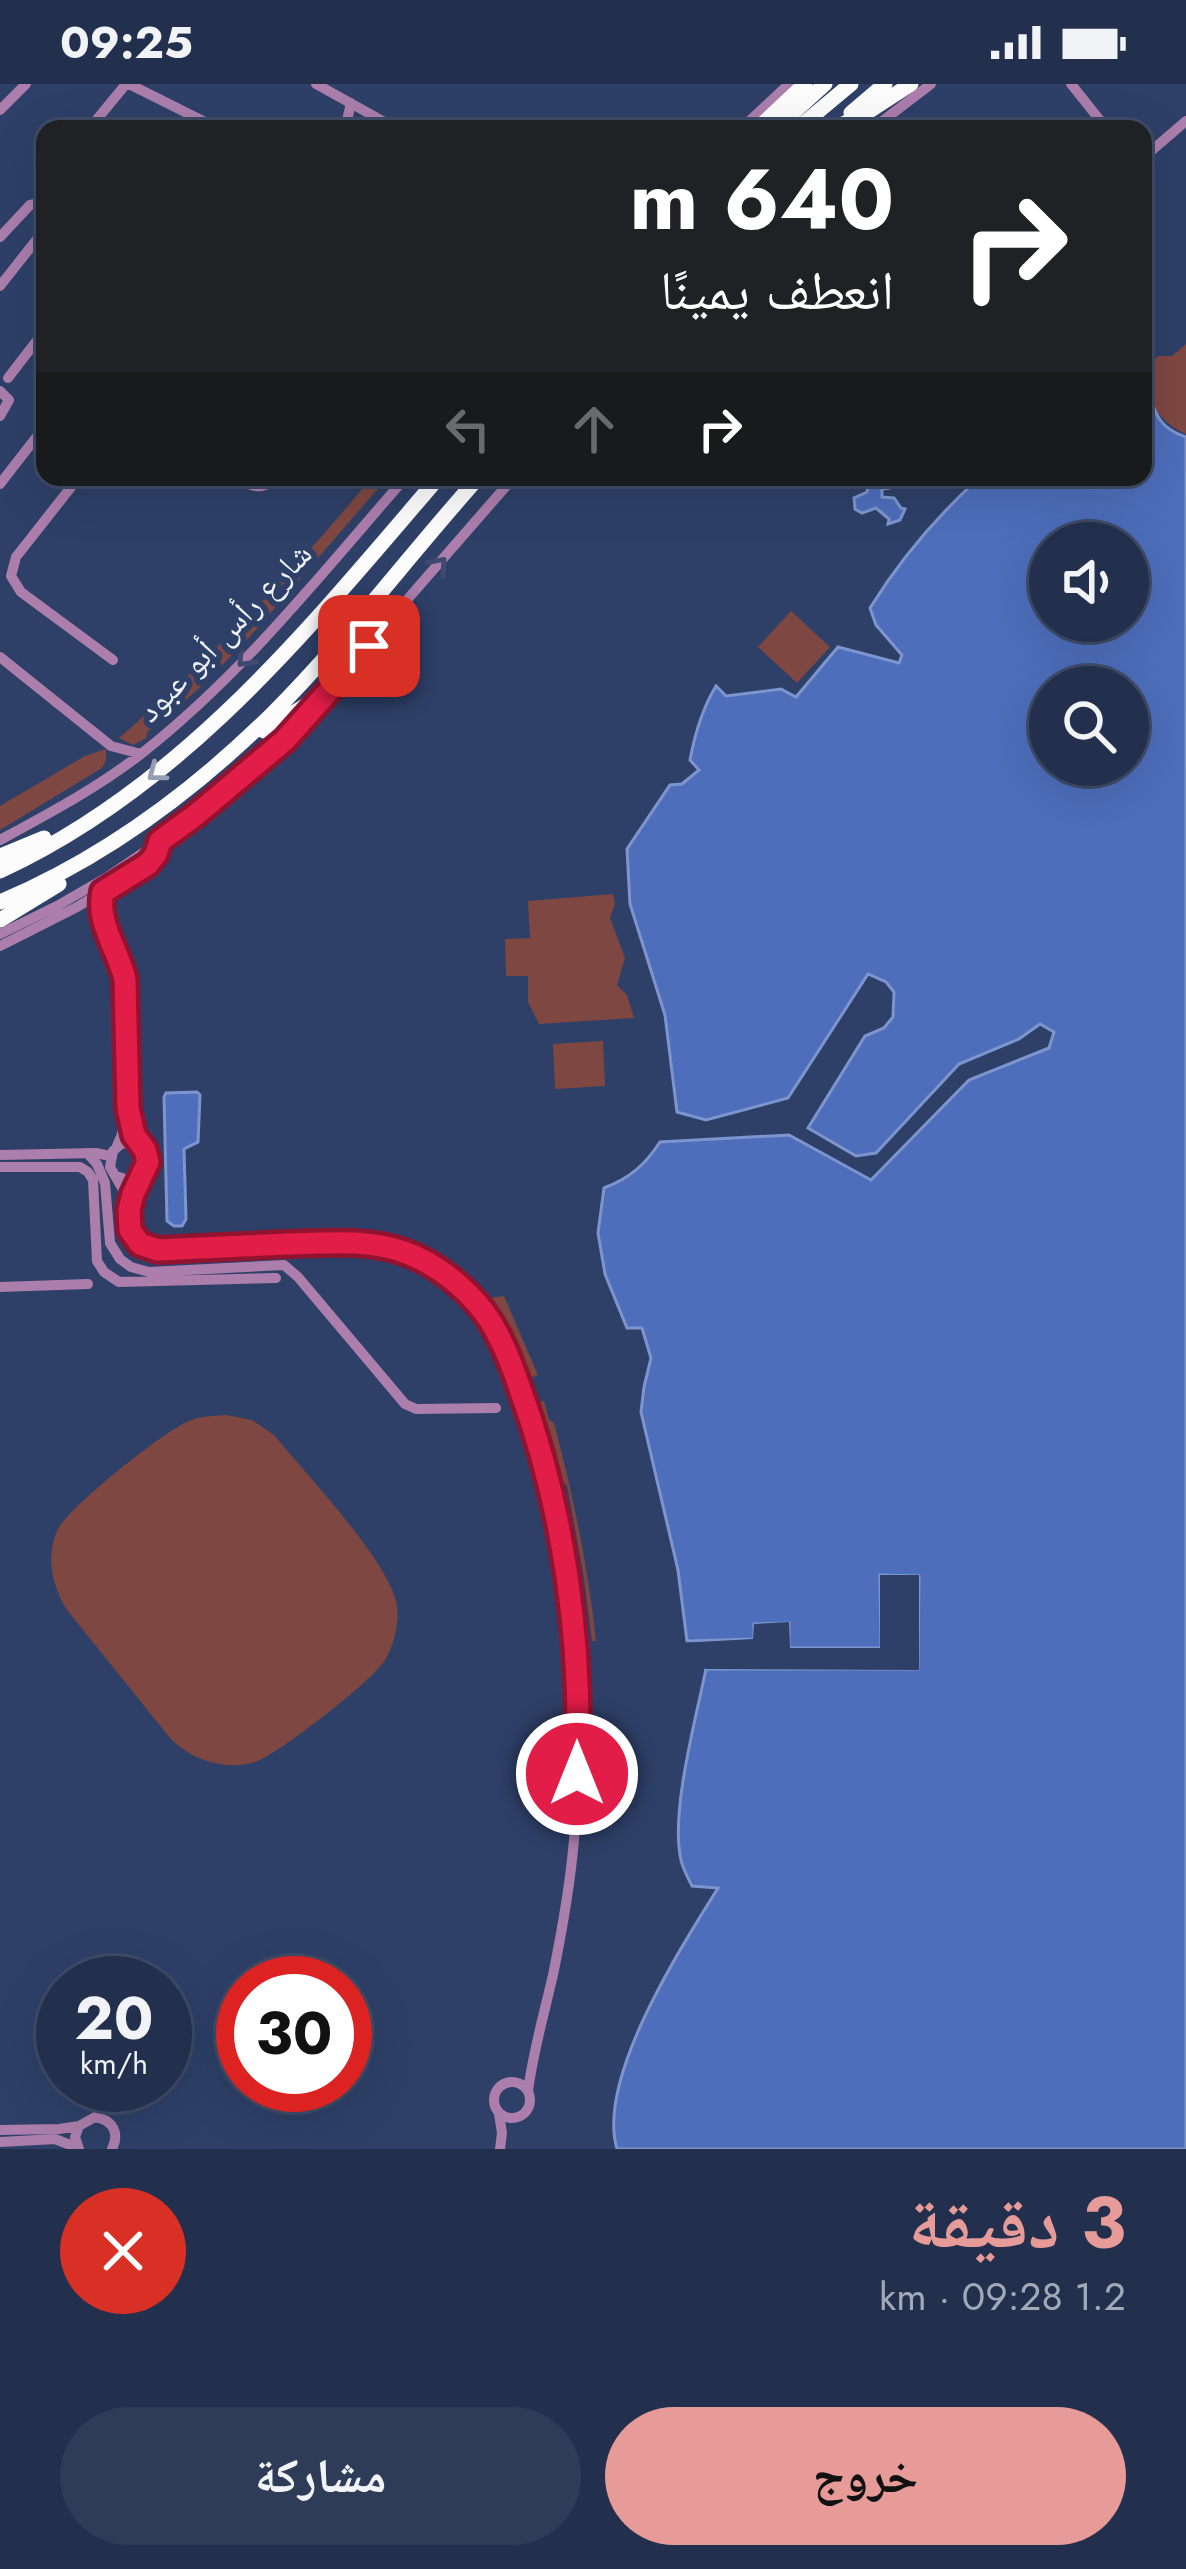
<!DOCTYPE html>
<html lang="ar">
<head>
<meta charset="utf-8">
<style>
	:root { --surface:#22304e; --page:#2e3c58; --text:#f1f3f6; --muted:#a2a9b6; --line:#3f4b66; --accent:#e69b98 }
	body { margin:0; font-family:Jost,"Noto Naskh Arabic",sans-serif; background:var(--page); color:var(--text); direction:rtl; height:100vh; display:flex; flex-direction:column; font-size:45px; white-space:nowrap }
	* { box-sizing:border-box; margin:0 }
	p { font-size:39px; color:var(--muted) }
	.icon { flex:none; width:66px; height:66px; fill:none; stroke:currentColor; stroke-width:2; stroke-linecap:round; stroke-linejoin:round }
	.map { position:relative; height:2065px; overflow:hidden; direction:ltr }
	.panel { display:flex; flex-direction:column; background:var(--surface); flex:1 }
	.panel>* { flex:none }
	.guide { position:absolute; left:36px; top:36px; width:1116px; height:366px; border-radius:24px; box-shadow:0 12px 48px #0002,0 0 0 3px var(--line); direction:rtl; background:#202124; color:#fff; overflow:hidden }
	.tools { position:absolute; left:1029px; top:438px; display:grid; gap:24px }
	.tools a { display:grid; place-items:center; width:120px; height:120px; border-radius:50%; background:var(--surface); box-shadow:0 12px 48px #0002,0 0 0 3px var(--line); font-size:60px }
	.speed { position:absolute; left:36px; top:1872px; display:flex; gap:24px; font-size:60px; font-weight:700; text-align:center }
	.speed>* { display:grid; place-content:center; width:156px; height:156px; border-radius:50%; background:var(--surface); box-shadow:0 12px 48px #0002,0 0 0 3px var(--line); line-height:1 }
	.speed small { font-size:30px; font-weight:400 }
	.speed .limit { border:18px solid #d22; background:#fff; color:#111 }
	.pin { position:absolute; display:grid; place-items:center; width:102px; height:102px; color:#fff; margin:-51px; border-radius:24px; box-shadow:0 6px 18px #0006 }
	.me { position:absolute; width:132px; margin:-66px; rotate:0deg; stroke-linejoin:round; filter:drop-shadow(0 0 9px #0008) }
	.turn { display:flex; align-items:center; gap:42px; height:252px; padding:0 60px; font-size:54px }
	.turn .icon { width:156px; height:156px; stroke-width:2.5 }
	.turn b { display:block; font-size:84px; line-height:102px }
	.lanes { display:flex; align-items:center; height:114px; padding:0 60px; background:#0003; justify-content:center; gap:60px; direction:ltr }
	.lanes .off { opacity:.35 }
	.round { display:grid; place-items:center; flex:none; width:126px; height:126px; border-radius:63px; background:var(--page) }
	.headline { display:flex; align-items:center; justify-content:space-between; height:204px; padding:0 60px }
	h1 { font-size:72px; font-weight:700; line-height:90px; color:var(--accent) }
	.button { display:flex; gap:24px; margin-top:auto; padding:24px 60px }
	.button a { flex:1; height:138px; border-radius:72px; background:var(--accent); color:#111; font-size:48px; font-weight:700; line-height:138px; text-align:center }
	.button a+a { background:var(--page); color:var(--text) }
	.status { display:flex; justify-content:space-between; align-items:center; height:84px; padding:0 60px; background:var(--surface); direction:ltr }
	.status svg { height:33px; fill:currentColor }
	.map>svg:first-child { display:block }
</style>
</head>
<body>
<div class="status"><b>09:25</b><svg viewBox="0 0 49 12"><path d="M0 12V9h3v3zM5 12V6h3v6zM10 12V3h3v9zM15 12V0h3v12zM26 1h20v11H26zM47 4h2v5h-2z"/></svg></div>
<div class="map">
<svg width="1186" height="2065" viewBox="0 0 1186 2065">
	<rect width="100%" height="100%" fill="#2e4068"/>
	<path fill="#7e4742" d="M1186 260V350C1159 339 1143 312 1143 283L1159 272H1172Z
		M372 393H388L247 556 196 607 148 647 146 654 133 661 119 654C210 575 295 487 372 393Z
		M791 527 830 563 797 599 758 563Z
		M106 665V677L102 684 0 746V722L85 672Z
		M613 810 615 820 610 834 625 874 617 901 627 911 634 934 539 940 528 918V892H506L505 855 530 854 528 817Z
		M603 957 605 1002 555 1005 553 960Z
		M504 1212 538 1291 525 1296 504 1244 484 1215Z
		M544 1317 549 1336 554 1339C573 1411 588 1482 596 1557H592L584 1494 567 1401 554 1391 535 1319Z
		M226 1331 252 1336 274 1351C305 1389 391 1479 397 1522 399 1540 394 1561 385 1576 374 1596 277 1671 255 1678 225 1687 191 1676 170 1654L67 1526C52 1502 45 1472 58 1445 69 1423 165 1346 189 1337 201 1332 214 1332 226 1331Z"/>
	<path fill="#4e6ebb" stroke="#7d95ce" stroke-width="3" fill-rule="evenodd" d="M1149 310C1156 333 1162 345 1186 353V2065H617C596 1995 681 1863 718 1804L692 1802C688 1794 683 1785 681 1776 670 1729 696 1634 706 1585H918L919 1492 880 1491 881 1564H789V1539L754 1540V1555L687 1557 678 1486 641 1328 644 1303 651 1274 642 1244H627L605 1190 598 1149 604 1104C630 1094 645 1081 660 1058L789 1051 871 1096 969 996 1049 964 1054 948 1040 940 1019 955 959 980 876 1069 856 1072 808 1044 865 952 884 944 893 933 894 908 886 898 868 890 788 1014 706 1036 677 1028 665 931 630 820 627 765 670 701 682 700 699 686 690 676C695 649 702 625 716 602L726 612 781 605 796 613 838 563 899 579 902 571 876 541 870 524C901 474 937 432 980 393H1143V311ZM1050 459H1128V537H1050ZM1050 603H1128V681H1050Z
		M858 393H891L890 404 882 405V413L894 414 901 424 905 425 900 436 888 440 889 435 876 424 862 429 855 425 854 414 867 408 868 403Z
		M197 1008 200 1011 198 1058 184 1065 186 1135 182 1142H174L167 1137 164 1013 166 1009Z"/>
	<path fill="#2e4068" d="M880 1491H919V1586L706 1585 701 1582 706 1579 913 1580V1497H886L887 1565 883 1570H787L783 1565V1544L760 1545V1557L755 1560 686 1563 681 1559 753 1555 754 1540 789 1538 790 1564H880Z"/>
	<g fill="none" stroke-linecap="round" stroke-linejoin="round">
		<path stroke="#ab7eac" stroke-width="10" d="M129 0 219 45
			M316 0 397 45
			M1071 0 1107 45
			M0 26 26 0
			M89 45 126 0
			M345 45 351 19
			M741 45 789 0
			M872 45 931 0
			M1143 74 1186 37
			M0 153 30 121 45 118
			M0 202 45 145
			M8 294 45 246
			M0 307 9 316 0 332
			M79 393 16 473 11 492 21 508 113 576
			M238 393C253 405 263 406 278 393
			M0 400 45 342
			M0 573 111 662 141 670
			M0 756C48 730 97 704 141 670 242 591 322 489 406 393
			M103 808C96 838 118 861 124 890 128 912 126 936 126 958 127 992 133 1030 117 1062
			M0 850 57 822 109 792 177 746 285 656 514 393
			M0 862 77 823 148 780 156 770 159 758
			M87 1069 97 1080 105 1099 110 1159 120 1175 131 1183 149 1188 284 1181 298 1193 405 1320 416 1325 496 1324
			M0 1071 96 1069 110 1072
			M0 1083H80L88 1088 93 1096 97 1177 104 1188 119 1198 276 1194
			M116 1092 131 1097 143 1090 147 1072 140 1062 122 1059 113 1067 110 1083 125 1109 130 1146 140 1160 148 1165C166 1168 185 1165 203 1164 261 1161 358 1147 410 1171 439 1184 463 1201 482 1226 501 1250 511 1279 521 1307 571 1443 587 1613 574 1756 570 1802 562 1847 553 1891 544 1930 533 1968 528 2007
			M0 1203 88 1200
			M494 2016a18 18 0 1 1 36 0a18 18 0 1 1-36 0Z
			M499 2030 502 2049 500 2065
			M0 2046 59 2045 79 2042
			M0 2058 55 2055 78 2064
			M79 2065 75 2053 79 2042 95 2033C113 2036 120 2049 112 2065"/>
		<path stroke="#fcfcfc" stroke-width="15" d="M851 29 885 0
			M757 45 805 0
			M775 45 825 0
			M797 45 851 0
			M833 45 871 26 911 0
			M264 647 326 609
			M0 772 44 754
			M0 787C184 702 310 543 439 393
			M0 818C102 775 194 707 272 630 346 556 409 471 479 393
			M0 836 59 800"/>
	</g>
	<defs><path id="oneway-chevron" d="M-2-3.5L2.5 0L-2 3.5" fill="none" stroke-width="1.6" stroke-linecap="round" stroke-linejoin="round" transform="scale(3)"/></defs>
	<g stroke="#414972">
		<use href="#oneway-chevron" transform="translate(439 481) rotate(-49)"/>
		<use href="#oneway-chevron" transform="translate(245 575) rotate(133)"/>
	</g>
	<use stroke="#959eb2" href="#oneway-chevron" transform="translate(156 689) rotate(143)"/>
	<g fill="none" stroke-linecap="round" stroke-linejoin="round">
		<g stroke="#92132f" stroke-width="30">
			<path id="route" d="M369 562 285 656 197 730 160 757 156 770 148 780 103 808C96 838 118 866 125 895L128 1024 134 1051 145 1066 148 1078 133 1110 129 1126 130 1146 140 1160 158 1166C201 1164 243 1162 286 1160 325 1159 367 1155 404 1168 435 1179 464 1202 484 1228 500 1250 510 1276 519 1302 564 1424 583 1561 577 1690"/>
		</g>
		<use href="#route" stroke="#e11d48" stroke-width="21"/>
	</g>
	<g text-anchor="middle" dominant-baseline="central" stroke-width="12" stroke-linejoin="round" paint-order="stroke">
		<g font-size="33" fill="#ecf1fb" stroke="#2e4068">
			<text transform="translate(224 548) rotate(-46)">شارع رأس أبو عبود</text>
		</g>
	</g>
</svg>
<div class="tools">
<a><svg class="icon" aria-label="sound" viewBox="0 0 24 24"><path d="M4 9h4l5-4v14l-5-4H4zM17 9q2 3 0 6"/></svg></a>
<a><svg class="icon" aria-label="search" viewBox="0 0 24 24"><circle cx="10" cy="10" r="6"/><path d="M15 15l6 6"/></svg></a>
</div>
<div class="speed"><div>20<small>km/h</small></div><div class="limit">30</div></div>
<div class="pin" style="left:369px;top:562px;background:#d93025"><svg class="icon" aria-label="arrive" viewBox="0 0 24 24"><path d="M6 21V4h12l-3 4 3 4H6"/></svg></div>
<svg class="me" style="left:577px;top:1690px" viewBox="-20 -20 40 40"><circle r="17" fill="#e11d48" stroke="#fff" stroke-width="3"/><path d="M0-11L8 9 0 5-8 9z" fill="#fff"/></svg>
<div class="guide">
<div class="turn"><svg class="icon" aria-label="right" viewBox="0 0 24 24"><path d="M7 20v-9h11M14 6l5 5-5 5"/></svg><div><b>640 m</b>انعطف يمينًا</div></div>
<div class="lanes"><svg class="icon off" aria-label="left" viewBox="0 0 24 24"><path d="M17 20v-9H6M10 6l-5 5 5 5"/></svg><svg class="icon off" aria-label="ahead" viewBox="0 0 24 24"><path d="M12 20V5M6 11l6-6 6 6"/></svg><svg class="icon" aria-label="right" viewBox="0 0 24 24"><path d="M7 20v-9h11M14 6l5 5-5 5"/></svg></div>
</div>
</div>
<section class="panel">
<div class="headline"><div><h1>3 دقيقة</h1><p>1.2 km · 09:28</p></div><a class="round" style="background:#d93025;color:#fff"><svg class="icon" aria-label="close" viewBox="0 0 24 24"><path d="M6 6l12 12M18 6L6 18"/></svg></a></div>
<div class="button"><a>خروج</a><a>مشاركة</a></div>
</section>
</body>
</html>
